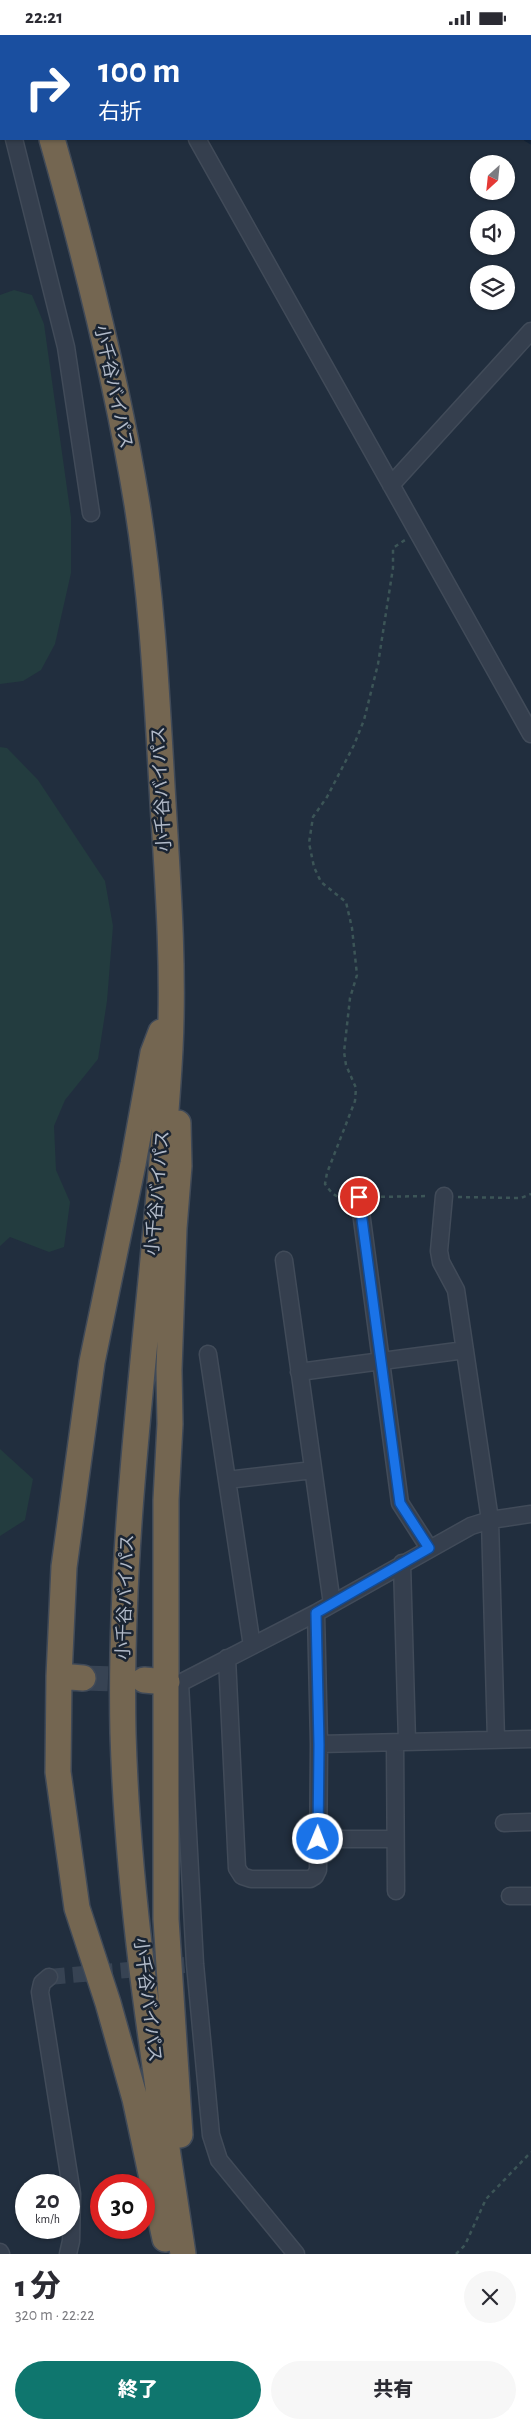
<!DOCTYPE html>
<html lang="ja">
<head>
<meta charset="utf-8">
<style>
	:root { --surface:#fff; --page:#f7f7f7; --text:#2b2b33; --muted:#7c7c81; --accent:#0f766e }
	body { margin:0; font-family:"Alegreya Sans","Noto Sans JP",sans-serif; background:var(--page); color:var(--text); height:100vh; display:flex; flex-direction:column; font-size:19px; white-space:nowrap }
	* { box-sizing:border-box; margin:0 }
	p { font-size:16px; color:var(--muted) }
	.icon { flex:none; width:28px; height:28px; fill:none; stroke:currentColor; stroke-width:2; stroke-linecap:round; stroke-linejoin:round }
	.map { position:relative; height:2219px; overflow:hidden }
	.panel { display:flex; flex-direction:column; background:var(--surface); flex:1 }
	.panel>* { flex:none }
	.top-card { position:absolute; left:0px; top:0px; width:531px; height:105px; box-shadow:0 1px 4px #0004; background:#1a4fa0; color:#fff; overflow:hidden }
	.needle { width:32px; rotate:207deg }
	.tools { position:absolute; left:470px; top:120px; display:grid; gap:10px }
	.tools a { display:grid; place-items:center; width:45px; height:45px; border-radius:50%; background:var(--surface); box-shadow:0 1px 4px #0004; font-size:25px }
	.speed { position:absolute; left:15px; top:2139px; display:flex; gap:10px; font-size:25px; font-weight:700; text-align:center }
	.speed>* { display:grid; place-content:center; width:65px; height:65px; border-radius:50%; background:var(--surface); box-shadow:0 1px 4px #0004; line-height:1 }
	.speed small { font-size:12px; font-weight:400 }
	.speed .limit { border:8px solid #d22; background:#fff; color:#111 }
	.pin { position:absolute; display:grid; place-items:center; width:42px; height:42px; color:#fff; margin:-21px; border:2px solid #fff; border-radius:50%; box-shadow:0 1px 5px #0007 }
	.me { position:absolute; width:55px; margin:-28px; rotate:1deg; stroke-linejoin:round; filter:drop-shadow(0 0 4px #0008) }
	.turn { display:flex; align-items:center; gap:18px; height:105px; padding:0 15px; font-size:22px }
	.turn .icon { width:65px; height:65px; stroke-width:2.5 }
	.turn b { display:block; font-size:35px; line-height:42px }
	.round { display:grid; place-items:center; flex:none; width:52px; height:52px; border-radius:26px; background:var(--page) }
	.head { display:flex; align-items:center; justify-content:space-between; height:85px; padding:0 15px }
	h1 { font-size:30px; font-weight:800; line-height:38px }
	.button { display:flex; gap:10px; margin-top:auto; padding:10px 15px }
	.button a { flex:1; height:58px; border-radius:30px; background:var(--accent); color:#fff; font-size:20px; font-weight:800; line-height:58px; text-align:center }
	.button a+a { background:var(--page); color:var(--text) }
	.status { display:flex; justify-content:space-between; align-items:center; height:35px; padding:0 25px; background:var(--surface); direction:ltr }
	.status svg { height:14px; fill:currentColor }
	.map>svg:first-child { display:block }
</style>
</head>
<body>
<div class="status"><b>22:21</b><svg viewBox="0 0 49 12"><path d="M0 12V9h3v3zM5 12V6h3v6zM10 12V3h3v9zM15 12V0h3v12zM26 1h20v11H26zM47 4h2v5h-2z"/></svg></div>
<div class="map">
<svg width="531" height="2219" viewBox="0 0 531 2219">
	<rect width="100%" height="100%" fill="#212e3e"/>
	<path fill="#233c3f" d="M14 255 32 260 44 289 71 482V538L55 609 41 635 23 646 0 649V260Z
		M0 712 7 713 38 745 105 846 113 891 107 966 98 1024 65 1065 54 1091 56 1135 70 1167 64 1212 49 1217 10 1202 0 1211Z
		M0 1414 33 1444 25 1485 0 1501Z"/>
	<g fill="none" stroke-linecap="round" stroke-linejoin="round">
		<path stroke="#13253c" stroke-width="4.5" d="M363 0 365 1
			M526 104 531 107"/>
		<path stroke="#374353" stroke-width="16" stroke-dasharray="16 8" stroke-linecap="butt" d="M49 1942 195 1929"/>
		<path stroke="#374353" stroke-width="25" stroke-dasharray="25 12" stroke-linecap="butt" d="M83 1643 143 1645"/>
		<g stroke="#414b59" stroke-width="19">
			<path id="minor" d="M138 0 139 1
				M0 45 1 49
				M14 104 66 312 91 478
				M197 104 531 699
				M391 450 531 296
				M444 1161 439 1216 441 1227 456 1255 490 1485 496 1705
				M359 1162 400 1468 429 1513
				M284 1225 332 1569
				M208 1319 252 1611
				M299 1337 465 1315
				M227 1445 313 1435
				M402 1528 407 1707
				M227 1623 237 1833 242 1841 251 1844H310L315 1841 318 1835 319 1709 316 1578
				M169 1647 180 1648 316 1578 471 1491 490 1485 531 1479
				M180 1648 195 1929 211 2100 219 2125 296 2219
				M395 1708 396 1856
				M319 1709 531 1704
				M504 1788 531 1787
				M318 1804H395
				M510 1861H531
				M49 1942 42 1948 40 1957 72 2159 71 2206 68 2219
				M0 2217 1 2219"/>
		</g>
		<g stroke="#404a58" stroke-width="28">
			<path id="highway" d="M21 0 22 1
				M406 0 408 1
				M530 82 531 83
				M52 104C86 224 117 346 137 469 153 568 157 668 163 768 168 849 174 932 170 1014 158 1242 118 1469 123 1698 128 1873 157 2046 183 2219
				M161 997 153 1018 133 1129 92 1327 64 1532 59 1641 58 1737 77 1873 108 1968 135 2064 165 2204
				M178 1088 179 1131 174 1193 169 1335 170 1389 166 1465V1884L180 2100
				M59 1641 83 1643
				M144 1645 167 1647"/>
		</g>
		<path stroke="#3c5557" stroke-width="2.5" stroke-dasharray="4 4" stroke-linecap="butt" d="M373 1162 428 1161
			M458 1162 521 1163 531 1159
			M345 1163C335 1163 331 1157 325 1149L327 1138 355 1066 356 1053 346 1030 344 1017 350 963 357 940 352 893 346 867 321 847 314 832 309 808 313 782 327 762 354 710 364 685 378 629 393 533V513L405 505
			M456 2219 465 2210 486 2164 531 2117"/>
		<use href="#minor" stroke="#353f4e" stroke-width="16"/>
		<use href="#highway" stroke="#746651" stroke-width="25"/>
	</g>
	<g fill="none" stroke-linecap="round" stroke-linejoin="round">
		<g stroke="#114b97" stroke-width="12">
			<path id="route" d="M318 1804 319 1710 316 1578 429 1513 400 1468 359 1162"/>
		</g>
		<use href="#route" stroke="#1a73e8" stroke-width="9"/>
	</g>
	<g text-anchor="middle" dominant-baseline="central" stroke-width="5" stroke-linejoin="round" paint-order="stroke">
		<g font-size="18" fill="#b1bac9" stroke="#1a2432">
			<text transform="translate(113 352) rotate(78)">小千谷バイパス</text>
			<text transform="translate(162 754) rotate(-93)">小千谷バイパス</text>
			<text transform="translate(158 1158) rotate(-85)">小千谷バイパス</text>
			<text transform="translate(126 1562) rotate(-88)">小千谷バイパス</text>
			<text transform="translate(147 1965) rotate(83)">小千谷バイパス</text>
		</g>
	</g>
</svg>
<div class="tools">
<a><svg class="needle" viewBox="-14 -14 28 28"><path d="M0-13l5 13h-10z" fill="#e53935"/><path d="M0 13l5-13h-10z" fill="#7c7c81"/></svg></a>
<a><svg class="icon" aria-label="sound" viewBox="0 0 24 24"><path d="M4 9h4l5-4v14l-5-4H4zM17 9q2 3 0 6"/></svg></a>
<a><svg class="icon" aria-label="layers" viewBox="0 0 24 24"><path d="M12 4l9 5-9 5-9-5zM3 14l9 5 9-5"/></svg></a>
</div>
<div class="speed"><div>20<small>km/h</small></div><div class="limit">30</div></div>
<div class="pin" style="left:359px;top:1162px;background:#d93025"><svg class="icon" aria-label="arrive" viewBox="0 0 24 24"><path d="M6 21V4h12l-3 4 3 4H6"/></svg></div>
<svg class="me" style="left:318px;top:1804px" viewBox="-20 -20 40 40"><circle r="17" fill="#1a73e8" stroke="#fff" stroke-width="3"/><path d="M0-11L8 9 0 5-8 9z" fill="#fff"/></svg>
<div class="top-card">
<div class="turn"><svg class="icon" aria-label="right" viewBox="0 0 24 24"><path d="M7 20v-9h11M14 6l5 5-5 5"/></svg><div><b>100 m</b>右折</div></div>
</div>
</div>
<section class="panel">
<div class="head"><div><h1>1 分</h1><p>320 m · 22:22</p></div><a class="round"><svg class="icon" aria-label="close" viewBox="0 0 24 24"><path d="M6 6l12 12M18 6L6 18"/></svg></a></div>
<div class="button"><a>終了</a><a>共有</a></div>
</section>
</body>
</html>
